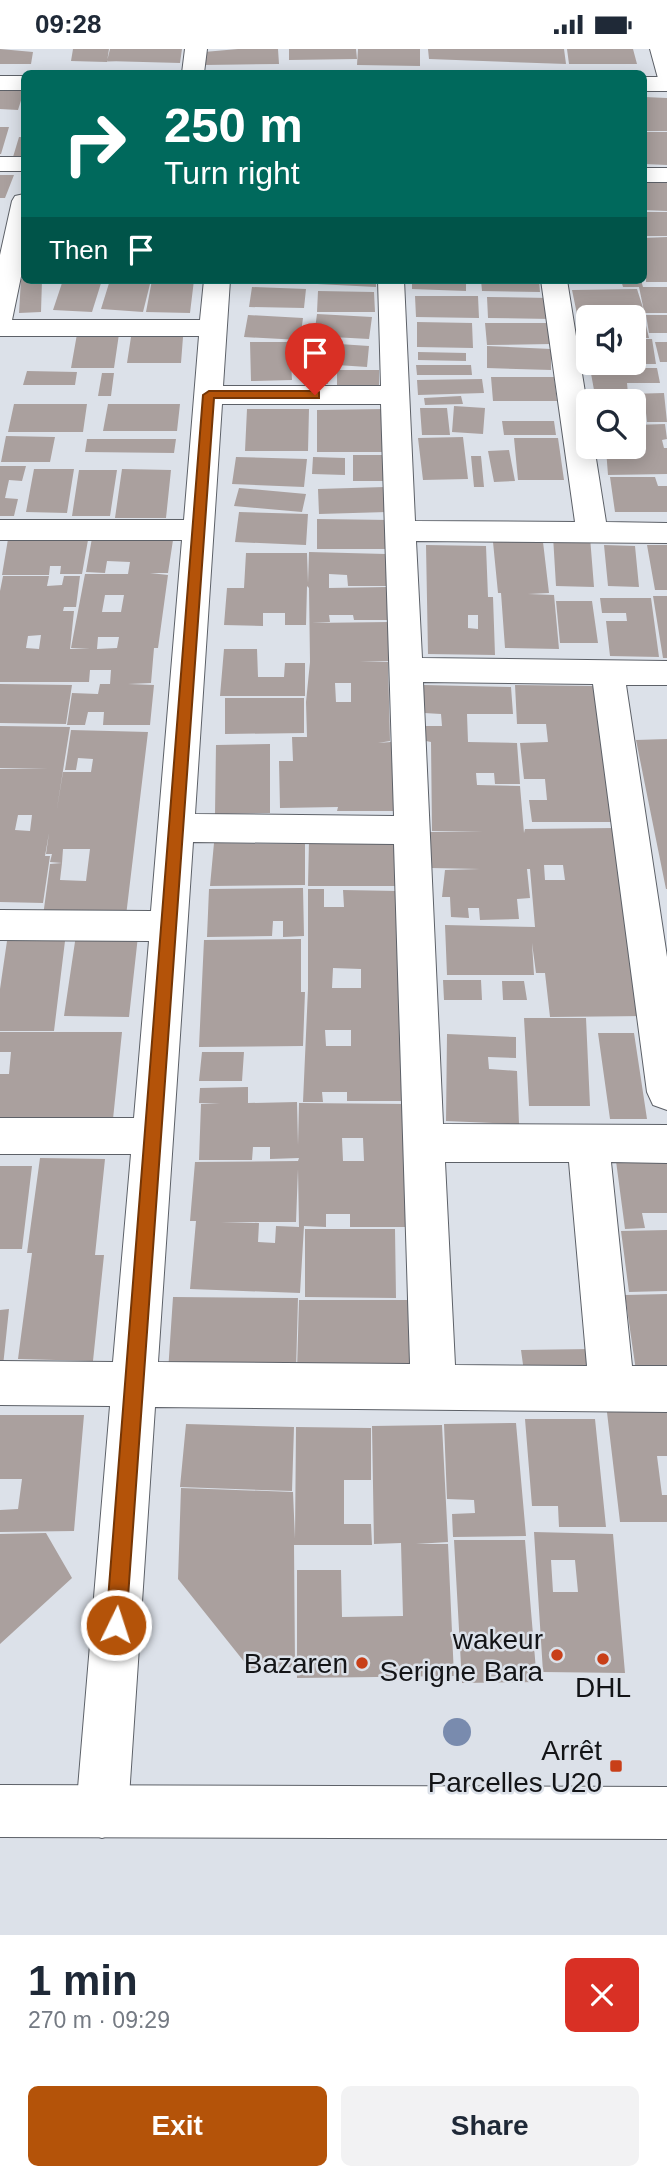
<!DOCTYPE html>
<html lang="en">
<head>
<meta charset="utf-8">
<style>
	:root { --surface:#fff; --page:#f2f2f3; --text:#1f2937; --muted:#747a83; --accent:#b45309 }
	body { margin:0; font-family:Arial,sans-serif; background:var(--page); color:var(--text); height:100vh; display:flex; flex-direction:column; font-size:26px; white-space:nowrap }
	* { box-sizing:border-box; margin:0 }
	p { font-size:23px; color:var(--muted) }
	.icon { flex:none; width:38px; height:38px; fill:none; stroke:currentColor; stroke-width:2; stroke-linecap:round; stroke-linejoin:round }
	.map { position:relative; height:1886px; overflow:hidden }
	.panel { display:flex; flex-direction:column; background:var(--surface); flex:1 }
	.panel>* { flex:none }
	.hud { position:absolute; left:21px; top:21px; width:626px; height:214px; border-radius:10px; box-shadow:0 4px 18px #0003; background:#00695c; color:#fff; overflow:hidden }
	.controls { position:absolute; left:576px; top:256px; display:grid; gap:14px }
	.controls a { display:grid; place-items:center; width:70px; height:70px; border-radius:10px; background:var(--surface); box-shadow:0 4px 18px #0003; font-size:35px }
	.pin { position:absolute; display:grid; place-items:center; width:60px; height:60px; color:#fff; margin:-72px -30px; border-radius:50% 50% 50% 0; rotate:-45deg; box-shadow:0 0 7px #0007 }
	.pin .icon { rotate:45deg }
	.me { position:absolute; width:77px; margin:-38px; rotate:4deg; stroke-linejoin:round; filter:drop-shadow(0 0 5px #0008) }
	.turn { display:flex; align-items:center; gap:24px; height:147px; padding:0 28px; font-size:32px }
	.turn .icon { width:91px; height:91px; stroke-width:2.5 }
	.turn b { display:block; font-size:49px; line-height:60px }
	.then { display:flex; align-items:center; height:66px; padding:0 28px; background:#0003; gap:14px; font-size:26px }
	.round { display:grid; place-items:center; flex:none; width:74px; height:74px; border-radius:10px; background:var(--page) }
	.summary { display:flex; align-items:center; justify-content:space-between; height:119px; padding:0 28px }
	h1 { font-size:42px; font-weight:700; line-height:52px }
	.cta { display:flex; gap:14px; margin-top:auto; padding:14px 28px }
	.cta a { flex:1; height:80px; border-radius:10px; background:var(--accent); color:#fff; font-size:28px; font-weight:700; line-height:80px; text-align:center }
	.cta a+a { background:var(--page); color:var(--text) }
	.status { display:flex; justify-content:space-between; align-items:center; height:49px; padding:0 35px; background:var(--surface); direction:ltr }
	.status svg { height:19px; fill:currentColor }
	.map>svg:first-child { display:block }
</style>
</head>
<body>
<div class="status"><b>09:28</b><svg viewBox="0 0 49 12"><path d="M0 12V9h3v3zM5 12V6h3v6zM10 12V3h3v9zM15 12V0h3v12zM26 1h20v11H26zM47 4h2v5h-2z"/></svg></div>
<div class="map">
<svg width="667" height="1886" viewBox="0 0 667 1886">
	<rect width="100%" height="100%" fill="#dce1e9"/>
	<path fill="#aaa09e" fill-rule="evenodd" d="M0 0 33 3 31 15H0Z
		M73 0H109L107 13 71 12Z
		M110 0H182L180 14 107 12Z
		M238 0H278L279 15 204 16V3Z
		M289 0H356L357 10 289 11Z
		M358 0H420V17L357 16Z
		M428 0H564L566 15 429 10Z
		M567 0H633L637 15H569Z
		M0 41 24 42 18 61 0 60Z
		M644 48 667 49V82H644Z
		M0 78H9L1 105H0Z
		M644 83H667V116L644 115Z
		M19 88H24V108H13Z
		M0 126H14L5 149H0Z
		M644 130H667V162L644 161Z
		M644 163H667V187H644Z
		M667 188V233H646L644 189Z
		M21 230 42 231 41 263 19 264Z
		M63 231H102L92 263 53 261Z
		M110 231H151L143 263 101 260Z
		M152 231H194L190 264 146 263Z
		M318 231H376V238L317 235Z
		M412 231H466V242L412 240Z
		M481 231H539L540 243 482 242Z
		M621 231H641L643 238H667V264H643L649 289H634V268H588V289H582L572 241 637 240 644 262 639 238H623Z
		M252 238 306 240 304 259 249 258Z
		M318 242 374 243 375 263H317Z
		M415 247H478L479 269 416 268Z
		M487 248 550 249 552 270 488 269Z
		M317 265 372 268 369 290 314 287Z
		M248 266 303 269 300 291 244 288Z
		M646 266H667V284H649Z
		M417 273 472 274 473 299 417 298Z
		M485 274H548L551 295 487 296Z
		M77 285H119L114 319H71Z
		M131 288H183L181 314H127Z
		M582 290H588V313H624L625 317 587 316Z
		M634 290H652L656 315H644L643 306H634Z
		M250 293H290L292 331 251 332Z
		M655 293H667V313H660Z
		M339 295 369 297 367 318 337 316Z
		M310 297 331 298 328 335 306 334Z
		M487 297 551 300V321L487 319Z
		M418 303 466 304V312L418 311Z
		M416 316H471L472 326H417Z
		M590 319H657L660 334H627L628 345 664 344 667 373H647L646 364H634V352H596Z
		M337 321H379V336H337Z
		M27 322 77 323 75 336H23Z
		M102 324H114L111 347H98Z
		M491 328H554L557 352H493Z
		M482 330 484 344 418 346 417 331Z
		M461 347 463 355 425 356 424 349Z
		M14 355H87L83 383H8Z
		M108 355H180L177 382H103Z
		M454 357 485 359 483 385 452 383Z
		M420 359H447L450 386H422Z
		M247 360H309L308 402H245Z
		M384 360 386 403H317V361Z
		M502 372H554L556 386H504Z
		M665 375 667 390 662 391 664 399H667V425L608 426 606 400 602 397H634V376Z
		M6 387 55 388 50 413H1Z
		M463 388 468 430 423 431 418 389Z
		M514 389H558L564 431H518Z
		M87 390H176L174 404 85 403Z
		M509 401 515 432 494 433 488 402Z
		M353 406H386V432H353Z
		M471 407H481L484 438H474Z
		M236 408 307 410 304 438 232 435Z
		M313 408 345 409V426L312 425Z
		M0 417H26L22 432 9 431 5 449 18 450 14 467H0Z
		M34 420H74L67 464 26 463Z
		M122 420 171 421 166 469H115Z
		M79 421H117L110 467H72Z
		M610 428H655L658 437H667V463H615Z
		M385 438 387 463 319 465 318 440Z
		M239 439 306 445 302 463 234 457Z
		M239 463 308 465 306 496 235 493Z
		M317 470 391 471V500H317Z
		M553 487 590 488 594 538 556 537Z
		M92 489 173 491 168 524H150L168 526 158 599H154L151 634 128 635 154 636 150 676H103L104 663H88L85 676H67L72 644 98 645 100 635H110L111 621H90L89 633H0V542L3 527H49L47 537 62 536 64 527H80L76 558H64L63 562H74L70 600H90L71 599 85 525H128L130 513 107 512 105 524 86 523ZM105 546H124L121 563H102ZM41 586 39 600 26 599 28 587ZM98 588H119L117 599 97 600Z
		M8 490 88 491 82 525H60L61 517H50L49 526H2Z
		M493 493H543L549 544 528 545 554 546 559 600 505 599 501 544H498Z
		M426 496 486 497 488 548H493L495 606 428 605ZM468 566H478V580L468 579Z
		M604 496 635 497 639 538 608 537Z
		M647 496H667V541H655Z
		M309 503 386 505V537H348L347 526 329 525V539L388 538 391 571H354L353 566H329L330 573 312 574 389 573 391 612 360 613H388L390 692 378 694 391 693 394 762H337L338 758 280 759 279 712H293L292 688H307L306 653 310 613 309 539 307 537 306 576H285V564H263V577L224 576 227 539H244L246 504H307L308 534ZM335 634H351V653H336Z
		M653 547H667V609H663Z
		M600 549H651L659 608 610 607 606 572H627L626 564H602Z
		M556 552H592L598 594H560Z
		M224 600H257L258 628H284L285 614H305V647H220Z
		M0 635 72 636 66 675 0 674Z
		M424 636 511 638 513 665H467L468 693 517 694 520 735H495L494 724H476L477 736 520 737 524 784 525 780 616 779 646 967 550 968 545 924H536L532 894 534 926H447L445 876 535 878 530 820H527L530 849 517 850 519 870 480 871 479 859H468L469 869 451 868 450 848H442L445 821 480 820 431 819 430 783H483L432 782 431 693 426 692V677H442L441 665 424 664ZM544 816H563L565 831H545Z
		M515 636 594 637 606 729 620 773H532L529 751H547L545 730H524L520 694 548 693 546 675H517Z
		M225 649H304V684L225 685Z
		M0 677 70 678 57 759 63 723H91L93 710 78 709 76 721H65L71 681 148 683 126 867H43L50 815 62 814 60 831 86 832 90 800H63L62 814 50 813 52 805H46L49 784 45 807H50L43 854 0 853V720L48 719H0ZM18 766H32L30 782 15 781Z
		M667 690V840H666L636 691Z
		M270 695V764L215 765 216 696Z
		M309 791 396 792 397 837H308Z
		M214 794 305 795V836L210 837Z
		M303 839 304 887 283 888V872H273L272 887 207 888 209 840Z
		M308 840H324V858H344L343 841 398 842 402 1052H347V1043H322L323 1053H303L308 940ZM333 919 361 920V939H332ZM325 981H351V997H326Z
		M76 886 138 887 129 968 64 967Z
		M301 890V943H305L303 997 199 998 204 891Z
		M7 892H65L54 982H0V940Z
		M443 931H481L482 951H444Z
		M502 932H524L527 951H503Z
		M524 969H586L590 1057H529Z
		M0 983H122L113 1070 0 1071V1025H9L11 1003H0Z
		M598 984H634L647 1070H610Z
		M447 985 516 988V1009L488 1008 489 1020 517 1022 519 1075 446 1072Z
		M202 1003H244L242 1032H199Z
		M248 1038V1054L297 1053 298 1096 299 1054 407 1055 411 1178H350V1165H326V1178L304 1177 300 1244 190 1240 196 1172H190L195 1113 298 1112 299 1109 270 1110V1098H253L252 1111H199L201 1055H220L199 1054 200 1039ZM342 1089H363L364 1112H343ZM298 1120 299 1178 276 1177 275 1194 258 1193 259 1174 221 1173H296Z
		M40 1109 105 1110 95 1206H104L93 1312 18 1310 32 1204H27Z
		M616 1112H667V1164H642L645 1179 625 1180Z
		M0 1117H32L22 1200H0Z
		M305 1180H395L396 1249 305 1248Z
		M667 1181V1242L629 1243 621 1182Z
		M667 1245V1321L636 1322 625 1246Z
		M173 1248 298 1249 296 1322 168 1323Z
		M299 1251H408L411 1322H297Z
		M9 1260 3 1317H0V1261Z
		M592 1300 595 1321 524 1323 521 1301Z
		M667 1354V1407H657L662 1446H667V1473H620L606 1355Z
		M0 1366H84L74 1482 0 1483V1461L18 1460 22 1430H0Z
		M525 1370H595L606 1478H559L558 1457H532Z
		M516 1374 526 1487 453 1488 452 1465 475 1464 474 1451 447 1450 444 1375Z
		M186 1375 294 1378 292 1442 180 1438Z
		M442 1376 448 1493 416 1495H448L454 1627 297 1629V1521H341L342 1568 403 1567 401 1494 374 1495 372 1377Z
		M296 1378 371 1379V1431H344V1475H371L372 1496H294L295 1618 250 1620 178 1530 181 1439 293 1443 295 1490Z
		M534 1483 613 1485 625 1624 543 1623ZM551 1511H575L578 1543H553Z
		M46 1484 72 1529 0 1595V1485Z
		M454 1491H525L537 1633 462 1634Z"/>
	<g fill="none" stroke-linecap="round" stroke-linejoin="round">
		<g stroke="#5d6168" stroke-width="2">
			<path id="street" d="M185 0H207L204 24H182Z
				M650 0H667V35L659 33Z
				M0 108H24V122H0Z
				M644 119H667V133H644Z
				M24 145V213L12 271H200L204 231H230L223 337H381L378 231H404L415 472 575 473 541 231H567L588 362V397H594L606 473 667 474V494L416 492 422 609 667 612V636H626L667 908V1061L653 1056 647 1043 593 635 423 633 443 1075 667 1076V1114L611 1113 632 1317H667V1363L155 1358 128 1763 121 1782 102 1789 83 1782 76 1763 110 1357 0 1356V1312L113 1313 131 1105H0V1069H134L149 892 0 891V861L151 862 182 491H0V471H184L199 287H0V206L12 152 15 147ZM222 355H381L394 767 195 765ZM193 793 394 795 410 1315 158 1313ZM445 1113H569L587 1317 455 1316Z"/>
		</g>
		<g stroke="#5d6168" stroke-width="2">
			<path id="secondary" d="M0 27H24V41H0Z
				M644 28H667V42H644Z
				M0 1736 667 1738V1790L0 1788Z"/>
		</g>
		<use href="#street" fill="#fff" fill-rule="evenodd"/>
		<use href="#secondary" fill="#fff" fill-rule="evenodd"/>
	</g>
	<circle fill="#798bae" cx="457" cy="1683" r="14"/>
	<path fill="#b45309" stroke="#753606" stroke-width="2" d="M315 342 319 343V349H214L126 1576 123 1583 116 1586 109 1583 106 1576 203 346 209 342Z"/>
	<g fill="#c83f18" stroke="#dce1e9" stroke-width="2.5">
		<circle cx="557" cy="1606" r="7"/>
		<circle cx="603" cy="1610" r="7"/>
		<circle cx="362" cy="1614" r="7"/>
		<rect x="609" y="1710" width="14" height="14" rx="3.5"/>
	</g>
	<g text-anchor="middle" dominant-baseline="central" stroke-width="5" stroke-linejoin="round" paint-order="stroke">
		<g font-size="28" fill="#131417" stroke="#dce1e9" text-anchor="end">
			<text x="543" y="1590">wakeur<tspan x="543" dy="32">Serigne Bara</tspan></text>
			<text x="348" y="1614">Bazaren</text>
			<text x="603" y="1638" text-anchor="middle">DHL</text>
			<text x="602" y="1701">Arrêt<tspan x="602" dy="32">Parcelles U20</tspan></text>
		</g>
	</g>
</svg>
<div class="controls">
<a><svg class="icon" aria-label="sound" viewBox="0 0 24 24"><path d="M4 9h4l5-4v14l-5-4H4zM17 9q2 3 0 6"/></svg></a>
<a><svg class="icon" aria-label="search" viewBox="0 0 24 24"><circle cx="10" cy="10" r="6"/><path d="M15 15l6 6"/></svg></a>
</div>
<div class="pin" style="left:315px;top:346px;background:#d93025"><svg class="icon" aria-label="arrive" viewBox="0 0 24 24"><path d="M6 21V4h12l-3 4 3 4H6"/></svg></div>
<svg class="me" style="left:116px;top:1576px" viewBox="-20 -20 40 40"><circle r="17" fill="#b45309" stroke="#fff" stroke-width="3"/><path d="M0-11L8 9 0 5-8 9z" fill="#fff"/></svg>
<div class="hud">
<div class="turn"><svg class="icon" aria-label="right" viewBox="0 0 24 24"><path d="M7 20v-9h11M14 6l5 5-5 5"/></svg><div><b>250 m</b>Turn right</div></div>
<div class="then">Then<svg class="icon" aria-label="arrive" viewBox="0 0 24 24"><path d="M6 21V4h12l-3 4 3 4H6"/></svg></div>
</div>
</div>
<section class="panel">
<div class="summary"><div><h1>1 min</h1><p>270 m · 09:29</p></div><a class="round" style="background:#d93025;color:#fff"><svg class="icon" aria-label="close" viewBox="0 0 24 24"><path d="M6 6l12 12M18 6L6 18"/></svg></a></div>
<div class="cta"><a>Exit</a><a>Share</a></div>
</section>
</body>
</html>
